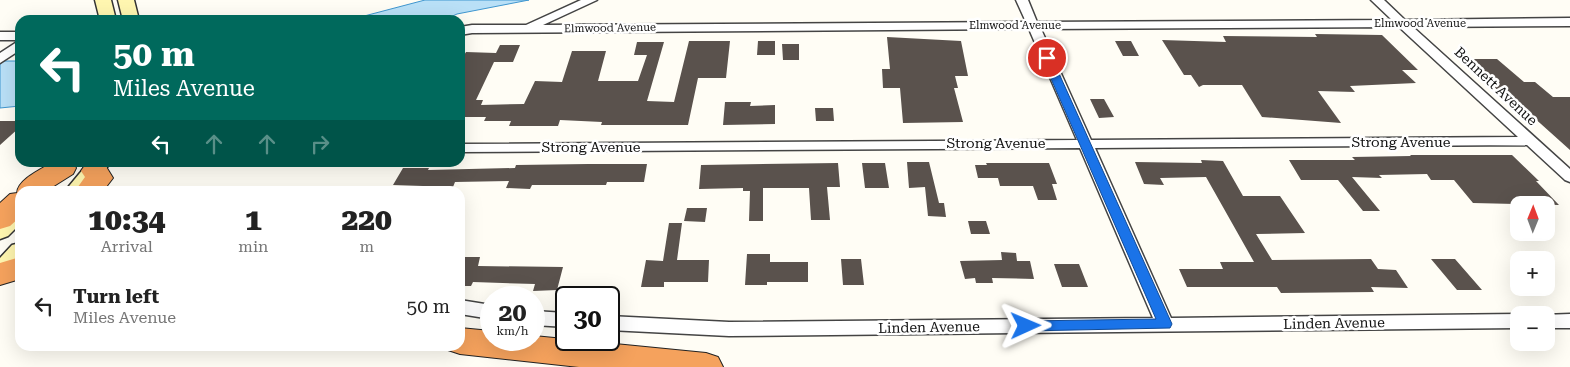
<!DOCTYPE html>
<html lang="en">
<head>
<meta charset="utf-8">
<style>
	:root { --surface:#fff; --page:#f2f2f2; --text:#222; --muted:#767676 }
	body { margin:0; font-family:"Roboto Serif",serif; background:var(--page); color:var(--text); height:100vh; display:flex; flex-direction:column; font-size:19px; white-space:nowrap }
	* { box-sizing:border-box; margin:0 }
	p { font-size:16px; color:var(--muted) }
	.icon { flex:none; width:28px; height:28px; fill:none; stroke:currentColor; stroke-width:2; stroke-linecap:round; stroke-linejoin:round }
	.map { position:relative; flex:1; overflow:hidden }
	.details { position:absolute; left:15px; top:186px; width:450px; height:165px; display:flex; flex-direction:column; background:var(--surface); border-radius:15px; box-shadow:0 5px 20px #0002 }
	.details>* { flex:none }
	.hud { position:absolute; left:15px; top:15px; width:450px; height:152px; border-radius:15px; box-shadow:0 5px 20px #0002; background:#00695c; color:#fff; overflow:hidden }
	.needle { width:32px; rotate:1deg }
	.tools { position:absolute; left:1510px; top:196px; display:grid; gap:10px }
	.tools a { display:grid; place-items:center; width:45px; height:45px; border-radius:10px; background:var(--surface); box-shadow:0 5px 20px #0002; font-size:25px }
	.speed { position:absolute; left:480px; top:286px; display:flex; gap:10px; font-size:25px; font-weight:700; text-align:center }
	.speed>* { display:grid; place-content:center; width:65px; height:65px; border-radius:50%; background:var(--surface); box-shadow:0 5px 20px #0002; line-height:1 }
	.speed small { font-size:12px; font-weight:400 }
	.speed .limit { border:2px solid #111; border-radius:8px; background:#fff; color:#111 }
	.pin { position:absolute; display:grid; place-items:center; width:42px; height:42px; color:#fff; margin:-21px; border:2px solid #fff; border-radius:50%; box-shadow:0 1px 5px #0007 }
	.me { position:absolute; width:55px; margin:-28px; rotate:89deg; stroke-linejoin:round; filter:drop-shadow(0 0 4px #0008) }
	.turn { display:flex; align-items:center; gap:18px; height:105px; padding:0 15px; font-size:22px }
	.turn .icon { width:65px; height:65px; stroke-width:2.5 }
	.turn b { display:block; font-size:35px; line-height:42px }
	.lanes { display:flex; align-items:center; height:48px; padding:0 15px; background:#0003; justify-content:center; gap:25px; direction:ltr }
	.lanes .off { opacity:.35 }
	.eta { display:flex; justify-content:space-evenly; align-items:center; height:85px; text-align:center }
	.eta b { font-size:30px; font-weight:800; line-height:35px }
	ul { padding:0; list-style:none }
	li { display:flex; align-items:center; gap:15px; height:70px; padding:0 15px }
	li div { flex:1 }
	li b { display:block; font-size:19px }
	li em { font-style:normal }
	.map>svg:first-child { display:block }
</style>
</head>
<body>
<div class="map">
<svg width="1570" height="367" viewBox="0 0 1570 367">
	<rect width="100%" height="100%" fill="#fffdf5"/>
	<path fill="#b9e0f7" stroke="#3f96cf" d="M425 0H529L457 14 444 20H349Z
		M0 61H20V106L0 108Z"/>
	<path fill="#5a524d" d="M1315 34 1382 35 1418 70H1402L1416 83 1350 86 1355 92 1318 91 1341 123 1262 117 1242 85H1203L1199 87 1191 75H1184L1162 40 1226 42 1223 36 1317 37Z
		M887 37 961 41 968 76H955L958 88H954L963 122 903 123 900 88H883L882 69H890Z
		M689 41H730L726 78H698L688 125H601L602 122 560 120 558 126H509L511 121H484L486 117H460V62L466 52 496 53 500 45H520L513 62H494L476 100H483L481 105 524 104 535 81 562 82 572 51H606L598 81H638L647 55H634L637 42H664L647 101 674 102Z
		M758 41H775V55H757Z
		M1115 41H1131L1139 56H1123Z
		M782 44H799V60H783Z
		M1464 59H1497L1524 82H1535L1553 97H1570V150L1513 99H1507Z
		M1090 99H1104L1114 117 1099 118Z
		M725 102H751L750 106 775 105V124L723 125Z
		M815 108H833L834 121H816Z
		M0 121H20V127L0 145Z
		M1410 155H1512L1539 181H1536L1559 205 1473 203 1454 180H1431L1427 174 1379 175 1382 178 1352 177 1380 211H1363L1338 180H1301L1289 160H1355L1352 157 1411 156Z
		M1201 160 1223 161 1243 196H1280L1305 233 1256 234 1272 260 1371 259 1378 269 1396 270 1408 288 1371 287 1374 292 1281 293 1277 287H1187L1179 269H1223L1220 262H1254L1206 177 1160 178 1164 185 1144 184 1135 162 1202 163Z
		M907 162H929L939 203H944L946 217 928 216 925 187 909 188Z
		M838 163 840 187H827L830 220H811L809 188H763V221H749L750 191H743V188L699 189 701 165Z
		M862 163H885L889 188H865Z
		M986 163H1049L1057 184H1052L1057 200H1038L1033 186H1000L998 178H978L975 165H987Z
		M588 164H647L644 182H607L606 185H532L530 189 506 188 509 181 455 182 453 187 393 185 403 168H429L428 170 515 168 516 165Z
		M687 208H707L705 222 684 221Z
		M968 221H986L990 234H971Z
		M669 223H682L677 260H709L708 282H664V287H641L646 260 663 261Z
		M1001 252 1016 253 1017 261H1030L1034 279 992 278 993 283H976L975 278 965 279 960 261 1002 260Z
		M747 254H770V262H808V282H767V285H745Z
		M460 257H480L478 266 563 267 557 290 533 291 535 284 473 282 471 286H460Z
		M841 259H861L864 285H843Z
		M1431 259H1455L1482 290H1457Z
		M1054 264H1079L1088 287H1062Z"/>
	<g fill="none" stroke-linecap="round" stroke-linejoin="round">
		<g stroke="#444" stroke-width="3">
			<path id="street" d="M581 0H597L543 25 1026 22 1016 0H1028L1037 22 1392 20 1371 0H1384L1405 20 1570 18V26L1413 27 1570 169V182L1565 180 1527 145 1095 148 1171 318 1519 314 1522 315H1519V328L729 336 609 330V316L729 322 1153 318 1080 148 460 152V144L1077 140 1029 29 472 33 460 35V27L472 25H526ZM1399 27 1518 137 1091 140 1041 29Z
				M0 32H20V40H0Z
				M20 40V50L0 63V53Z
				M460 300 491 305V319L460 314Z
				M534 311 566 313V327L534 325Z
				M1570 314V328H1546V315H1543Z"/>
		</g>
		<g stroke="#333" stroke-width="3">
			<path id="secondary" d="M95 0H111L116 20H100Z
				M118 0H134L139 20H123Z
				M89 162H111L88 191H65Z
				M20 204V224L8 236 0 239V218L12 206Z
				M20 243V266L8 279 0 282V258L12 245Z"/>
		</g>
		<g stroke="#222" stroke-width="2">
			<path id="highway" d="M53 162H73L76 168 73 174 46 191H20V217L10 226 0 229V203L10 194 17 193C18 179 42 169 53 162Z
				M95 162 105 165 113 178 103 191H75L85 177 81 171 85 165Z
				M20 257V279L0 285V263Z
				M460 328 491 331V340H534V336L706 353 718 357 723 367H579L460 354 448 350 446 346H460Z"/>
		</g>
		<use href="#street" fill="#fff" fill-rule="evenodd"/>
		<use href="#secondary" fill="#fff6b0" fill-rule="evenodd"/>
		<use href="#highway" fill="#f5a25d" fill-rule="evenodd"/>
	</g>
	<path fill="#1a73e8" stroke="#114b97" d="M1047 55 1052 58 1172 324 1170 328 1026 331 1021 329 1019 326 1021 322 1026 321 1156 319 1042 58Z"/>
	<g text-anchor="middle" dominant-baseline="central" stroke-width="5" stroke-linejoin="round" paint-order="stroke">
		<g font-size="11" fill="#111" stroke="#fff">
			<text x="1420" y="23">Elmwood Avenue</text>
			<text x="1015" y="25">Elmwood Avenue</text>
			<text transform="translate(610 28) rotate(-1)">Elmwood Avenue</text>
		</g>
		<g font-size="14" fill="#111" stroke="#fff">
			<text transform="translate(1496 86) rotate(43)">Bennett Avenue</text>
			<text x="1401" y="142">Strong Avenue</text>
			<text x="996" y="143">Strong Avenue</text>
			<text x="591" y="147">Strong Avenue</text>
			<text transform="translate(1334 323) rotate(-1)">Linden Avenue</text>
			<text transform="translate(929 327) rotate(-1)">Linden Avenue</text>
		</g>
	</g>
</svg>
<div class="tools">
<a><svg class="needle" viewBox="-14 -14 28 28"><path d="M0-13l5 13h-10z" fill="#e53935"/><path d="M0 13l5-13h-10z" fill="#767676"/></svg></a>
<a>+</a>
<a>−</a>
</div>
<div class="speed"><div>20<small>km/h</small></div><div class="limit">30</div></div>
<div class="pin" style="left:1047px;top:58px;background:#d93025"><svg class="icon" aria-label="arrive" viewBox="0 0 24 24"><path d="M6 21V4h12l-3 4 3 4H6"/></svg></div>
<svg class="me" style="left:1026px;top:326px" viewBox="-20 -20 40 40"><path d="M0-17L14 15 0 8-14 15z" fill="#1a73e8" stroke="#fff" stroke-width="4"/></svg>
<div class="hud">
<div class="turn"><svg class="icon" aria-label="left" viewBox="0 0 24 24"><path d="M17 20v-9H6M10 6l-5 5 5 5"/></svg><div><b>50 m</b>Miles Avenue</div></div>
<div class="lanes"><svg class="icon" aria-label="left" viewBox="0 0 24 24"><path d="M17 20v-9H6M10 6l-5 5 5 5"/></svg><svg class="icon off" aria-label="ahead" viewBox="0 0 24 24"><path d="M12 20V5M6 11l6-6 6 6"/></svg><svg class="icon off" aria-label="ahead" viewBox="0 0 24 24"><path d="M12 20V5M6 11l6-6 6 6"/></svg><svg class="icon off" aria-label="right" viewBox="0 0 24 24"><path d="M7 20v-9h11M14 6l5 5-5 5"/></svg></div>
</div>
<section class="details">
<div class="eta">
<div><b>10:34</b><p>Arrival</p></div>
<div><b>1</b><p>min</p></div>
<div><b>220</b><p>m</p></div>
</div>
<ul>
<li><svg class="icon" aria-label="left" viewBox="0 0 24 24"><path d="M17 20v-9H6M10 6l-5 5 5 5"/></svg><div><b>Turn left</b><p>Miles Avenue</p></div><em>50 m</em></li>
</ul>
</section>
</div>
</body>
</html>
